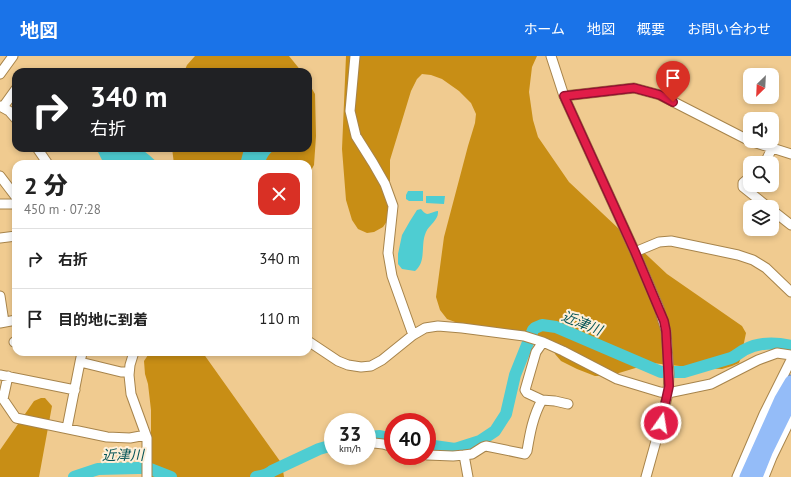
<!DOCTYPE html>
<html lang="ja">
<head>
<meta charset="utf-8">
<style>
	:root { --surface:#fff; --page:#f6f6f6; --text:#222; --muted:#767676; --line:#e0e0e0; --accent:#1a73e8 }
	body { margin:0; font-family:"PT Sans","Noto Sans JP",sans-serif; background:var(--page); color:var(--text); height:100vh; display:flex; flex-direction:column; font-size:15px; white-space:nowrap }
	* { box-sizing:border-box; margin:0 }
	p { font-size:13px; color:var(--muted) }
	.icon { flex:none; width:22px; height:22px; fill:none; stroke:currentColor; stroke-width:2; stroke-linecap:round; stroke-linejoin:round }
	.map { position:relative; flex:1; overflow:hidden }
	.side { position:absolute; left:12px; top:104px; width:300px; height:196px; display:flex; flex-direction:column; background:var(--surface); border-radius:12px; box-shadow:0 2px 6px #0003 }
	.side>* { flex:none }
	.banner { position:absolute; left:12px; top:12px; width:300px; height:84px; border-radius:12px; box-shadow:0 2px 6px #0003; background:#202124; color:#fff; overflow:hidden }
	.needle { width:26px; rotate:204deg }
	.controls { position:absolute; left:743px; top:12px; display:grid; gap:8px }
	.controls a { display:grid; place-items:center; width:36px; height:36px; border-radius:8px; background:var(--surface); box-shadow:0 2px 6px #0003; font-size:20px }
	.speed { position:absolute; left:324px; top:357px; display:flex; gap:8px; font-size:20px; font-weight:700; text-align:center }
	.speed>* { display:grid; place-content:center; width:52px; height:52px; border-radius:50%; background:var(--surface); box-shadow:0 2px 6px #0003; line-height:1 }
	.speed small { font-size:10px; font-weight:400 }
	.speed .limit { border:6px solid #d22; background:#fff; color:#111 }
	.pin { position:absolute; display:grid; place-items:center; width:34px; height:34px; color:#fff; margin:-41px -17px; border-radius:50% 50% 50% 0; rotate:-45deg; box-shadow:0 0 4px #0007 }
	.pin .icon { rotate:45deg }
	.me { position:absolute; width:44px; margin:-22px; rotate:13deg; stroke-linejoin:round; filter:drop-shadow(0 0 3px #0008) }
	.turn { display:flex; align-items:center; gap:14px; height:84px; padding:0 12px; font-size:18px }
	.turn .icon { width:52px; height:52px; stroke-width:2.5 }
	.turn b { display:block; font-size:28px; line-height:34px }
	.round { display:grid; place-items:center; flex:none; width:42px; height:42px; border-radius:12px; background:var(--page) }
	.headline { display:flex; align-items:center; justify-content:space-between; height:68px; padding:0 12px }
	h1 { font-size:24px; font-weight:800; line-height:30px }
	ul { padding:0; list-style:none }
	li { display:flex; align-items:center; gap:12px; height:60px; padding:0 12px; border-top:1px solid var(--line) }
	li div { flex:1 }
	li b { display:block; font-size:15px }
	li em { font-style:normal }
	header { display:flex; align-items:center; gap:24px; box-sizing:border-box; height:56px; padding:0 20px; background:var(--accent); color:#fff }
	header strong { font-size:19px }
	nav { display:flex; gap:22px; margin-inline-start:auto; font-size:14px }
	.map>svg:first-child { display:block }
</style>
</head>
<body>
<header>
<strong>地図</strong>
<nav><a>ホーム</a><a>地図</a><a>概要</a><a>お問い合わせ</a></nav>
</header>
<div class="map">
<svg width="791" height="421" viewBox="0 0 791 421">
	<rect width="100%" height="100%" fill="#f0cb90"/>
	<path fill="#c88e15" d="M195 0H289L302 16H184L187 9Z
		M346 0H537L532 11 529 36 533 64 538 81 569 126 667 218 742 270 746 277 741 301 739 307 732 310 722 313 698 312 652 307 609 320H595L577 313 561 305 555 298 552 289 543 281 463 269 447 263 440 254 436 241 444 181 468 90 475 67 476 58 471 47 459 35 442 23 431 19 422 18 417 23 411 35 390 104V161L383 171 374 176 367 177 358 173 352 164 346 144 342 93Z
		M308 26 315 38 316 80 314 109 308 120V108H174L172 92H308Z
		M150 296H201L203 297 282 408 284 421H151V354L148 328 145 318 144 305Z
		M41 342H45L52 350 39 421H0V394L34 345Z"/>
	<path fill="#4ecdd2" d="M96 92H140L149 99 159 108H104Z
		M245 92H278C271 95 266 101 265 108H240L244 93Z
		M408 135H423V145H409L406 143V139Z
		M426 140H445L444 148 426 147Z
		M421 153C428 162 429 156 438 155 439 164 429 169 426 176 420 189 427 205 415 215L402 213 398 208V198L402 179 410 165 417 154Z"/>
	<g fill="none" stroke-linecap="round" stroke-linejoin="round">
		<path stroke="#4ecdd2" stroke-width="12" d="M367 381 380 380 393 383
			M427 389 455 393 480 385 495 375 506 358 515 319 533 274 535 272 542 269 556 271 661 316H684L731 302C736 300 739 297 744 294 759 286 775 286 791 290
			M74 421 98 413 138 412H148L171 421
			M256 421C261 420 268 419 272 415L319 393 333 389"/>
		<g stroke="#a7844b" stroke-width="11">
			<path id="minor" d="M355 0 350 55 356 80 373 107 385 128 393 150 388 197 392 220 413 279
				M551 0 564 40 635 196 659 252 666 275 669 318 668 337 661 367 646 421
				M0 18 13 0
				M564 40 634 32 660 39 750 85
				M0 50 9 55 16 63
				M3 51 16 33
				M750 85 791 98
				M37 92 48 108
				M765 107 772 92
				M0 120 16 141
				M750 121 743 127V131L768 151
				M0 148H16
				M772 154 791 169
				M0 182 16 180
				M635 196 659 186 671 185 738 199 753 204 766 212 791 236
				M0 240 4 266
				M0 267 16 264
				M308 285 338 305 348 309 361 311 371 310 382 304 413 279 425 272 438 270 462 272 524 280 543 286 563 295 617 323 660 336 668 337 711 328 758 304 777 297 791 299
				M14 286 16 285
				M543 286 536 296 525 334 527 337 542 344 555 345 568 348
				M134 296 130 309 129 319 131 338 147 382V421
				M80 306 121 316H129
				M0 319 75 334
				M8 320 3 343 16 362 107 381 130 382 146 379
				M67 372 80 306 82 297 81 296
				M374 387 383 388 393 391
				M427 399 453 400 464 399 468 421
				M464 399 472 398 483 391 486 390 525 398 527 395C530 377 533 360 542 344
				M737 421 764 358 791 304
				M764 421 772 401 791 362"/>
		</g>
		<g stroke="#7287a6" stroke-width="15">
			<path id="highway" d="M746 421 781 343 791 326
				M756 421 766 396 791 345"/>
		</g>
		<use href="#minor" stroke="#fff" stroke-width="9"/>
		<use href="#highway" stroke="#94bcf8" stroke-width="13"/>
	</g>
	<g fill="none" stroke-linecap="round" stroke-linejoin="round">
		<g stroke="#92132f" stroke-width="10">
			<path id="route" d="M661 367 669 330 666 275 664 265 635 196 564 40 634 32 660 39 673 46"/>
		</g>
		<use href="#route" stroke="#e11d48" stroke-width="7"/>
	</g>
	<g text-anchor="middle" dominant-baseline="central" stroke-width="4" stroke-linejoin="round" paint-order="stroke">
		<g font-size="14" font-style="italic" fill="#055457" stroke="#feefd8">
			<text transform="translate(582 267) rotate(22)">近津川</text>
			<text transform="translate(123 399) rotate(-1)">近津川</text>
		</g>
	</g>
</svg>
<div class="controls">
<a><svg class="needle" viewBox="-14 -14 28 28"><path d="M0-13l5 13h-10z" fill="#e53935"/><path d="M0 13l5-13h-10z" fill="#767676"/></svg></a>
<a><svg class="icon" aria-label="sound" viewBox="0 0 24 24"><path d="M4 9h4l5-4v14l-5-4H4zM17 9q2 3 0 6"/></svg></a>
<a><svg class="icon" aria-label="search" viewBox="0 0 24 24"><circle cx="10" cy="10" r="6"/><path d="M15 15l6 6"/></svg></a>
<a><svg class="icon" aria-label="layers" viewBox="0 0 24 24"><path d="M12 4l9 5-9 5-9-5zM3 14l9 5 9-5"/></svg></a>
</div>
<div class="speed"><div>33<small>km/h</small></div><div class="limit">40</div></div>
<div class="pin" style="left:673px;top:46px;background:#d93025"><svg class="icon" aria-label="arrive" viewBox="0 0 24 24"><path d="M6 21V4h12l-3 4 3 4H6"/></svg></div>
<svg class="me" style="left:661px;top:367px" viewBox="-20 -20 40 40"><circle r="17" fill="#e11d48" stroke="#fff" stroke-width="3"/><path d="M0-11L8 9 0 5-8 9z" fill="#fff"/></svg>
<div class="banner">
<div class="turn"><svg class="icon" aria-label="right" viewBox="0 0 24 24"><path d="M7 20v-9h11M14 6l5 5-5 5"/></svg><div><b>340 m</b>右折</div></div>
</div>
<section class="side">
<div class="headline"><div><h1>2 分</h1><p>450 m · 07:28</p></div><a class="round" style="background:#d93025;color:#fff"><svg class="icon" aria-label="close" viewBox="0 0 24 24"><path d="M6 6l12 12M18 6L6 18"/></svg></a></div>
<ul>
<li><svg class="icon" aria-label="right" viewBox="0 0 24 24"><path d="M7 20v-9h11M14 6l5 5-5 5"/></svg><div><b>右折</b></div><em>340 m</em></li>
<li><svg class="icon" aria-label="arrive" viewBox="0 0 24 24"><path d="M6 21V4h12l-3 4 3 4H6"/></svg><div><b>目的地に到着</b></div><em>110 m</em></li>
</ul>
</section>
</div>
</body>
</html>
